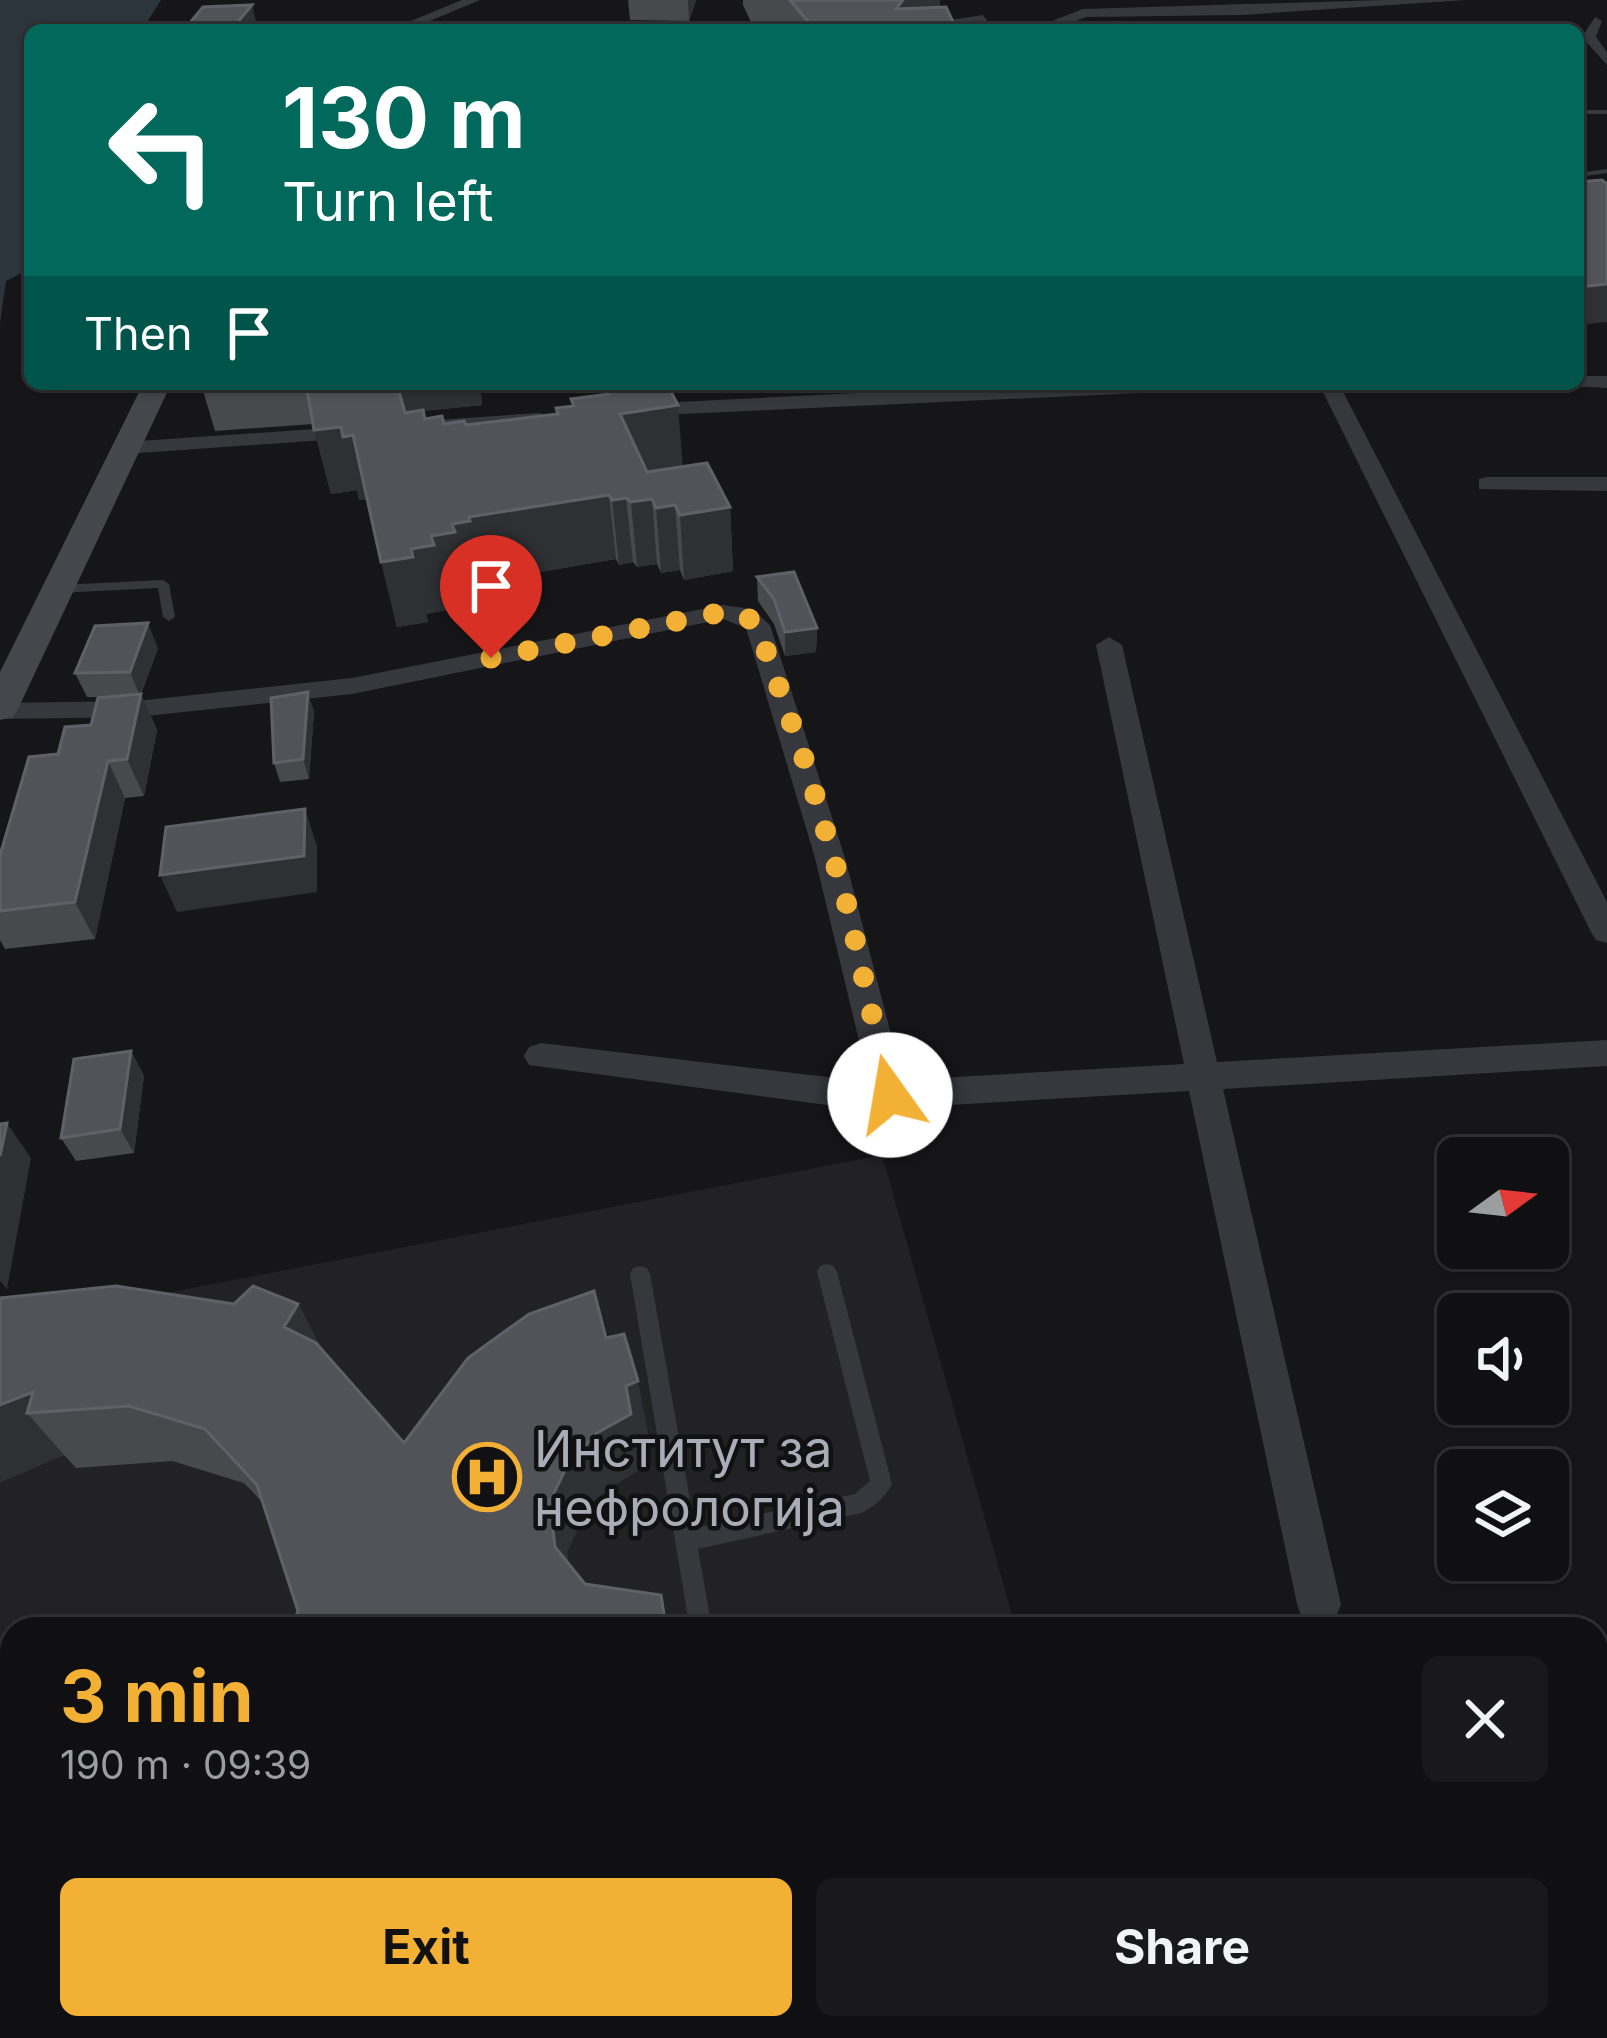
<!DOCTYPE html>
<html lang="en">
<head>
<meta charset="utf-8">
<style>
	:root { --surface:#101012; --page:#19191b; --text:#f1f3f6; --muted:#9c9d9f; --line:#303032; --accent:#f2b134 }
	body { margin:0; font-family:Inter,sans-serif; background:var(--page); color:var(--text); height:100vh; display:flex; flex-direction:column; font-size:45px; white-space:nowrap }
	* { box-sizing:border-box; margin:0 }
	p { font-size:39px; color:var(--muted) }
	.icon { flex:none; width:66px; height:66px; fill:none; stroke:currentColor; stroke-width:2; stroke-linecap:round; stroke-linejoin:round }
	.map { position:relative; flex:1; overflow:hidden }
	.panel { position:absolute; left:0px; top:1617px; width:1608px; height:423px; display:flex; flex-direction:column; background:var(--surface); border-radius:36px 36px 0 0; box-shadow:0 3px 9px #0004,0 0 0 3px var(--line) }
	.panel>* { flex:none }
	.guide { position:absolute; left:24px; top:24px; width:1560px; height:366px; border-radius:18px; box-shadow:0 3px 9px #0004,0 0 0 3px var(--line); background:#00695c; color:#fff; overflow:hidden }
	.needle { width:78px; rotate:75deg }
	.tools { position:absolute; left:1437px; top:1137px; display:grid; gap:24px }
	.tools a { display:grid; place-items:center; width:132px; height:132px; border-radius:18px; background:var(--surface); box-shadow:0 3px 9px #0004,0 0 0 3px var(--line); font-size:60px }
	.pin { position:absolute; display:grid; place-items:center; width:102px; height:102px; color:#fff; margin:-123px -51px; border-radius:50% 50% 50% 0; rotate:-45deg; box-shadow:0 0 12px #0007 }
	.pin .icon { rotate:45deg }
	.me { position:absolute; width:132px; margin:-66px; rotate:347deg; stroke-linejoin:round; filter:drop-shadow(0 0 9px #0008) }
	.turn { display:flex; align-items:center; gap:42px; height:252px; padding:0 60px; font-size:54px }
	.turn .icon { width:156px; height:156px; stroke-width:2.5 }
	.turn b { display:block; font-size:84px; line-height:102px }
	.then { display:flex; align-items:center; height:114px; padding:0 60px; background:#0003; gap:24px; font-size:45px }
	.round { display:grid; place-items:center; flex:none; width:126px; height:126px; border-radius:18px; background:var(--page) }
	.head { display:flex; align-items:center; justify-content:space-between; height:204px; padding:0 60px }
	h1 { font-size:72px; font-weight:700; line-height:90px; color:var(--accent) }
	.action { display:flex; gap:24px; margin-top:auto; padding:24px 60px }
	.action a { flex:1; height:138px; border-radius:18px; background:var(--accent); color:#111; font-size:48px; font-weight:700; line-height:138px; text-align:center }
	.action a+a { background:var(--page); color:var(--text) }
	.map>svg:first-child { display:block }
</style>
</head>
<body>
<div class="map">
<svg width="1607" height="2038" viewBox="0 0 1607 2038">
	<rect width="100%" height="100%" fill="#161618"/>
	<path fill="#222225" d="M882 1155 1016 1629H12V2028H1128L1131 2038H0V1325Z"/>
	<path fill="#1e261f" d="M1607 1914V2038H1249L1278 2028H1596V1917Z"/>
	<path fill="#2c353c" d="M0 0H161L142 30H30V269L6 281 0 323Z"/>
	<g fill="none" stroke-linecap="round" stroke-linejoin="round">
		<path fill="#37383d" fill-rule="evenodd" d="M1578 110H1607V114H1578Z
			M1607 169V173L1578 177V173Z
			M163 580 169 584 175 617 169 621 163 617 158 588 58 593 52 589 58 585Z
			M827 1264 834 1266 837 1272 892 1484C886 1496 873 1508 861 1513L698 1549 712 1629H690L630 1274 633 1268 640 1266 647 1268 650 1274 695 1528 855 1494 870 1481 817 1272 820 1266Z
			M731 2028H758L754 2038H727Z"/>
		<path fill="#37383d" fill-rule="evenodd" d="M462 0H480L408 30H389Z
			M1384 0H1466L1241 15 1086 17 1053 30H1029L1083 9Z
			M983 15 988 22 922 30 907 27Z
			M1595 17 1602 21 1596 37 1607 52V65L1582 37Z
			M1578 376H1607V388L1571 386 1578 384Z
			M1037 384H1215L1205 390 638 416 628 410 638 404Z
			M1319 384H1339L1607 902V943L1596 940 1591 932Z
			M539 413 546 415V423L422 433 411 427 422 421Z
			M359 426 367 427V437L125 454 114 448 125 442Z
			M1487 477H1607V491L1479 489V479Z
			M723 605 752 609 770 625 845 858 903 1080 1184 1064 1096 645 1109 637 1122 645 1217 1062 1607 1040V1066L1223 1089 1341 1604 1335 1620 1319 1626 1303 1620 1297 1604 1189 1091 864 1110 529 1065 524 1056 529 1047 541 1043 869 1082 815 858 746 628 723 619 352 694 137 717 0 719V703L137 701 352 678Z"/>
		<path fill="#45474d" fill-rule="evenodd" d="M362 21 393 26 396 30H329Z
			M143 384H171L18 709 13 717 0 720V672Z"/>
	</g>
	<path fill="#47494d" d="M628 0H696L689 21 630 20Z
		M743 0H940L939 7 957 30H795L788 21 751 22 743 5Z
		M201 384H480L482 405 423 411 425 419 444 424 466 425 557 414 556 408 572 406 571 399 604 395 603 384 683 467 730 507 733 571 684 580 680 570 661 573 657 564 637 567 633 562 619 565 616 559 482 582 483 586 466 588 468 598 446 601 447 610 426 614 428 622 397 627 367 499 359 500 357 490 331 494 313 424 215 431Z
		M757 577 817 628 816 652 785 656 774 624 758 601Z
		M158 648 141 694 157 730 144 796 125 798 95 939 5 949 0 940V855L58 754 91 725 109 697H87L75 673Z
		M314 711 309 779 280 782 274 763Z
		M131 1051 144 1076 134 1153 76 1161 61 1138Z
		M0 1298 298 1304 322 1350 404 1443 606 1338 649 1437 637 1441 642 1468 611 1487 582 1519 567 1552 568 1563 585 1584 668 1627 682 1629 298 1611 264 1504 244 1483 172 1461 76 1468 64 1455 0 1482Z
		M1470 2028H1567L1575 2038H1478Z"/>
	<path fill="#2f3033" d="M688 0H696L689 21Z
		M903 0H940L939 17 896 9Z
		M252 5 258 30H231Z
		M1607 284V322L1578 325V287Z
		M396 384H480L482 405 402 413Z
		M678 405 683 468 626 477 620 414Z
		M341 427 353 435 369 499 359 500 357 490 331 494 314 430Z
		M609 495 616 559 482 582 483 586 466 588 468 598 446 601 447 610 426 614 428 622 397 627 381 562 411 549 452 524 469 517Z
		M626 498 633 562 619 565 612 500Z
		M652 499 657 564 637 567 631 502Z
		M675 505 680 570 661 573 656 508Z
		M730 507 733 571 684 580 680 515Z
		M148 623 158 648 140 696 130 672Z
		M817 628 816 652 785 656V632Z
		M308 692 314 711 309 779 303 759Z
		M141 694 157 730 144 796 127 759Z
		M108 761 125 798 95 939 75 902Z
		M305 809 317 846V892L177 912 160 875Z
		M131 1051 144 1076 134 1153 120 1129Z
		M7 1123 31 1158 7 1289 0 1281V1156Z
		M298 1304 329 1362 284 1327Z
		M638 1381 649 1437 637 1441 642 1468 611 1487 582 1519 567 1552 572 1596 555 1547 550 1501 567 1466 626 1386Z
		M33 1392 27 1413 64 1455 0 1482V1405Z
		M210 2028H281L269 2038H198Z
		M343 2028H396L388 2038H336Z"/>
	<path fill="#525359" stroke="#5f6168" stroke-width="3" d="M790 0H903L896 9 946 7 957 30H815Z
		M252 5 231 30H184L203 7Z
		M1602 180 1607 184V284L1578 287V182Z
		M201 384H240L201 387Z
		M306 384H397L405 413 423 410 425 419 442 416 444 424 464 421 466 425 558 414 556 408 574 406 571 399 609 394 604 384H667L678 405 620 414 647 472 707 463 730 507 680 515 675 505 656 508 652 499 631 502 626 498 612 500 609 495 469 517 470 521 452 524 455 532 431 536 434 545 411 549 413 557 381 562 353 435 343 437 341 427 314 430Z
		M794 572 817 628 785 632 774 599 757 577Z
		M148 623 130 672 75 673 95 626Z
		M308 692 303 759 274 763 271 698Z
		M141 694 127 759 108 761 75 902 0 911V855L29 757 58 754 65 727 91 725 98 698Z
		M305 809 304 856 160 875 166 827Z
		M131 1051 120 1129 61 1138 74 1059Z
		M7 1123 0 1156V1124Z
		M116 1286 234 1304 253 1286 298 1304 284 1327 316 1343 404 1443 468 1358 529 1314 594 1291 606 1338 624 1334 638 1381 626 1386 631 1414 597 1433 567 1466 550 1501 555 1547 585 1584 661 1595 666 1627 681 1623 682 1629H291L298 1611 257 1485 205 1429 129 1406 27 1413 33 1392 0 1405V1298Z
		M12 1941V2028H210L198 2038H0V1946Z
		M292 2028H343L336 2038H302Z
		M1497 2028H1567L1575 2038H1505Z"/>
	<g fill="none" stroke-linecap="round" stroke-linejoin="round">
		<path stroke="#f2b134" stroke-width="21" stroke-dasharray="0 37.8" d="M491 658 723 612 743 614 757 625 806 764 848 908 890 1095"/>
	</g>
	<defs>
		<g id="hospital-ring" transform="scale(3.45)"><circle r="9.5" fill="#111113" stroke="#f2b134" stroke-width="1.5"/><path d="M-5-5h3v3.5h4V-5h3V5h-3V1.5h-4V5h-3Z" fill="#f2b134"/></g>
	</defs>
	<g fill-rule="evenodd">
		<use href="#hospital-ring" x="487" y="1477"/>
	</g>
	<g text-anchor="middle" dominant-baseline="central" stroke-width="9" stroke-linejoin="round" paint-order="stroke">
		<g font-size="51" fill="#a8adb8" stroke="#111113" text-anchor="start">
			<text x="534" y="1448">Институт за<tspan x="534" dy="59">нефрологија</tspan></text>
		</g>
	</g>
</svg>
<div class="tools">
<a><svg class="needle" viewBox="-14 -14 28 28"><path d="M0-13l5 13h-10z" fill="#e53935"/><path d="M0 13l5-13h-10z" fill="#9c9d9f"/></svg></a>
<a><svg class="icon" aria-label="sound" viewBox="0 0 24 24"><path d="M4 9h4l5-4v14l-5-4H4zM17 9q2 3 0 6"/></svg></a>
<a><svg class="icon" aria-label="layers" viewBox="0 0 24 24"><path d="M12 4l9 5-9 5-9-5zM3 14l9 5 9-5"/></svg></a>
</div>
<div class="pin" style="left:491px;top:658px;background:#d93025"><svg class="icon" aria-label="arrive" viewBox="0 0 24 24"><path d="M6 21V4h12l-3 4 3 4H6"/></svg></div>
<svg class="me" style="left:890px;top:1095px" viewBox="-20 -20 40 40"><circle r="19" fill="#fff"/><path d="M0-13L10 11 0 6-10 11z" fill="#f2b134"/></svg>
<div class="guide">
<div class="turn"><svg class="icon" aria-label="left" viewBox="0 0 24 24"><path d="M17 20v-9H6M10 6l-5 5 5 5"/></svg><div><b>130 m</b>Turn left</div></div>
<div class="then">Then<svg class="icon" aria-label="arrive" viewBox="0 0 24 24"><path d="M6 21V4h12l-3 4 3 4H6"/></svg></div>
</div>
<section class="panel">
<div class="head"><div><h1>3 min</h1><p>190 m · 09:39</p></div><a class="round"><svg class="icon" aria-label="close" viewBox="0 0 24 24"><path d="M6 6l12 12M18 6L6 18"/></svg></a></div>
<div class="action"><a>Exit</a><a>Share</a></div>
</section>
</div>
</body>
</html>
